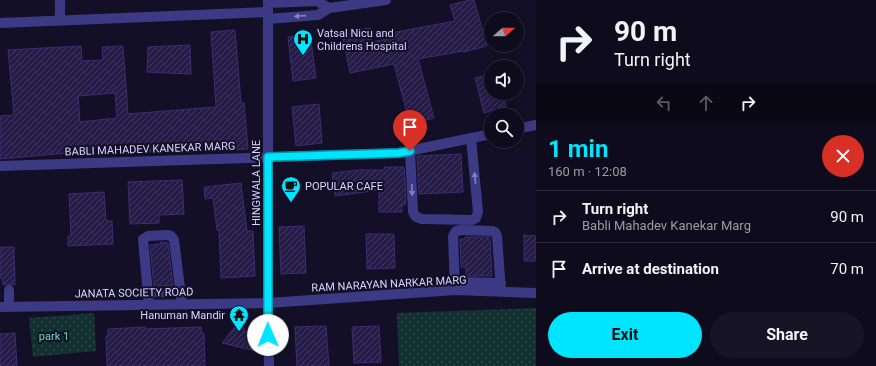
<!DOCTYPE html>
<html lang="en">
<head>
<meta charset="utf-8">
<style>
	:root { --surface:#0e0b1c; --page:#171425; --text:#f1f3f6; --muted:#9b9ba3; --line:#2e2b3b; --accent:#00e5ff }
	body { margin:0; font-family:Roboto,sans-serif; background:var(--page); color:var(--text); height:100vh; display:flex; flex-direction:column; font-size:15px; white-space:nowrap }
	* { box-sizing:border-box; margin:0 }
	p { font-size:13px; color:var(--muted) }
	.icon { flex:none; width:22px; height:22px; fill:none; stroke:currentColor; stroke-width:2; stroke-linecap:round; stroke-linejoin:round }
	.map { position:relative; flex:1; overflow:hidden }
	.side { display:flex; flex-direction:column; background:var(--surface); width:340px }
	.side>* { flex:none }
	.hud { background:#0e0b1c; color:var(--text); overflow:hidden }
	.needle { width:26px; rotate:70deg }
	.tools { position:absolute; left:484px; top:12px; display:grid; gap:8px }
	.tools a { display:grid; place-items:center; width:40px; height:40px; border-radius:50%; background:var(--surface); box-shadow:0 2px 10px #0003,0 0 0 1px var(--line); font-size:20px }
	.pin { position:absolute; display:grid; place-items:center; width:34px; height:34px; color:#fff; margin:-41px -17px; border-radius:50% 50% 50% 0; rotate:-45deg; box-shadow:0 0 4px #0007 }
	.pin .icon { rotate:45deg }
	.me { position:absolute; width:44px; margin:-22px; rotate:359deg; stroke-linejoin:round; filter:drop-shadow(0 0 3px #0008) }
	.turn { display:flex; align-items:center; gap:14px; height:84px; padding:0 12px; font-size:18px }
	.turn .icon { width:52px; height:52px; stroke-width:2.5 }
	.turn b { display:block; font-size:28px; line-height:34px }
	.lanes { display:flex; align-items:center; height:38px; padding:0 12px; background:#0003; justify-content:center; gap:20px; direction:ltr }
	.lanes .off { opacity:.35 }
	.round { display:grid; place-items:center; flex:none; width:42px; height:42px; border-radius:21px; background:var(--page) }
	.summary { display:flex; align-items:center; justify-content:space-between; height:68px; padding:0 12px }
	h1 { font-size:24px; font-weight:700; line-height:30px; color:var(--accent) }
	.primary-button { display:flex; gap:8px; margin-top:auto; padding:8px 12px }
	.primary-button a { flex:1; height:46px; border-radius:24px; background:var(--accent); color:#111; font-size:16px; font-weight:700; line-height:46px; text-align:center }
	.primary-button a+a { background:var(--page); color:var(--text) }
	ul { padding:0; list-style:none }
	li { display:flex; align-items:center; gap:12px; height:52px; padding:0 12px; border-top:1px solid var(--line) }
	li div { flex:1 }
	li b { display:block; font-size:15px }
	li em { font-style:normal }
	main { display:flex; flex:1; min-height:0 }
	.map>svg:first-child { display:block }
</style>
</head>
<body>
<main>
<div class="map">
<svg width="536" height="366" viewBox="0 0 536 366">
	<defs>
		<pattern id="park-dots" width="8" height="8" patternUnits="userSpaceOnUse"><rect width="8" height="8" fill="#12302f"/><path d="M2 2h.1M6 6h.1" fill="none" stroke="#344d4e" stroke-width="1.8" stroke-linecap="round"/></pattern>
		<pattern id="building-hatch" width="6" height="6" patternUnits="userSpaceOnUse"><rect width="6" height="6" fill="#241b47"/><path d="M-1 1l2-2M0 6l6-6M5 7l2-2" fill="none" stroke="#433b63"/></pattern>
	</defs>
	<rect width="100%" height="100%" fill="#130f26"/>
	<path fill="url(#park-dots)" d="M536 308V366H399L397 313Z
		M94 313 96 351 33 357 29 318Z"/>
	<path fill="url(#building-hatch)" stroke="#3b2d73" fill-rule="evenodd" d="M470 0H474L487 46 463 52V51L418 59 434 118 410 124 394 64 350 73 342 33 370 28 372 42 392 38 391 33 455 21 450 5Z
		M235 30 241 103H244L248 149 220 151V148L172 151V150L123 154V148L0 159V116L14 115 8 50 81 46 82 61 103 60 102 47 123 46 128 114 216 107 211 32ZM115 93 117 118 80 122 78 96Z
		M310 34 316 78 293 81 288 37Z
		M190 45 191 74 147 72 148 47Z
		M491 74V93H502L506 106 484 113 475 78Z
		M319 104 322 143 296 146 292 107Z
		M461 154 463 192 419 194 417 156Z
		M384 167H404L406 199 405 205H402V212H379V190L335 196 332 173 359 170H384Z
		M182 180 184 214 159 215V223L130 224 128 182Z
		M241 183 247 231H253L255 276 221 278 219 230H217L213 198 205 199 204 187Z
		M104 192 106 221H112L113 244 68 246V236H71L69 194Z
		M304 226 306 273 281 274 279 227Z
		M366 234H394L395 268 367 269Z
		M524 235 536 236V261H524Z
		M465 237H490L492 276H466V267H461L460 239H465Z
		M160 242 168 243 173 285 154 286 150 245 161 244Z
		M0 247H14L15 285 9 284 3 285 2 278H0Z
		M240 321 256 351 222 343Z
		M326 326 329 366H297L295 327Z
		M379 326 381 362 354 363 352 327Z
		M145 327V329L201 327 202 333 204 334 205 366H107L106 336H108V329Z
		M15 333 17 366H0V334Z"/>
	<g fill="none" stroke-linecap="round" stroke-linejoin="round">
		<path stroke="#3d3a85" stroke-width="10" d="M60 0V20
			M268 0V303L269 366
			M268 3 317 1 329 8 386 0
			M268 19 318 15 329 8
			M0 23 268 12
			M517 129 536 125
			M410 151 413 212 416 217 422 219 472 220 476 218 478 212 471 138
			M0 166 399 153 491 134
			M455 282 501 283
			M455 290 453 236 456 231 462 230 492 231 495 232 497 236 501 292
			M148 293 181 291
			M149 305 143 239 148 236 168 235 171 236 174 240 182 304
			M0 307 268 303 455 290 536 293
			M9 307V290"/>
	</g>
	<defs><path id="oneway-solid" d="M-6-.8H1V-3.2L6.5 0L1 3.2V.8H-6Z"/></defs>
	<g fill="#837fbc">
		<use href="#oneway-solid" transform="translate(300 16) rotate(176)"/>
		<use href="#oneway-solid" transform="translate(475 178) rotate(-96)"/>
		<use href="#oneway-solid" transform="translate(412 190) rotate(88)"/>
	</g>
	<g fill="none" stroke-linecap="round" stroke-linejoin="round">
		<g stroke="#0095a6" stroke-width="10">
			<path id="route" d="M268 335V157L399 153 410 151"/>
		</g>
		<use href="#route" stroke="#00e5ff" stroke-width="7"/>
	</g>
	<defs>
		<g id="hospital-pin" transform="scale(1)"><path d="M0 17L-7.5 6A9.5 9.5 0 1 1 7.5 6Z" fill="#00e5ff" stroke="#130f26"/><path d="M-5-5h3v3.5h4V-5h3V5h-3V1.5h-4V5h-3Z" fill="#111"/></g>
		<g id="cafe-pin" transform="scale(1)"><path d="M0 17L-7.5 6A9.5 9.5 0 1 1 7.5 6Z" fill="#00e5ff" stroke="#130f26"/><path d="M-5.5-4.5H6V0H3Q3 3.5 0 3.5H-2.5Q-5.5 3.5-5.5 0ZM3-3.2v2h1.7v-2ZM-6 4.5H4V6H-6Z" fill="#111"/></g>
		<g id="temple-pin" transform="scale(1)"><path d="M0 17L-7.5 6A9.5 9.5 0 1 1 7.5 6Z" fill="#00e5ff" stroke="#130f26"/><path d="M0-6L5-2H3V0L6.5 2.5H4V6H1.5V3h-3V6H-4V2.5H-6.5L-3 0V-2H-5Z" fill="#111"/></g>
	</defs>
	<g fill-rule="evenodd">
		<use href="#hospital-pin" x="303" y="39"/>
		<use href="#cafe-pin" x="291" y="186"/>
		<use href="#temple-pin" x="239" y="315"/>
	</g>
	<g text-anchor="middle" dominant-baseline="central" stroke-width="4" stroke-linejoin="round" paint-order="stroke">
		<g font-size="11" fill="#d9d4ff" stroke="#130f26" text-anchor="start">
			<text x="317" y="33">Vatsal Nicu and<tspan x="317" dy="13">Childrens Hospital</tspan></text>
			<text x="305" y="186">POPULAR CAFE</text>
			<text x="225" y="315" text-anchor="end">Hanuman Mandir</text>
		</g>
		<g font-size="11" fill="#d9d4ff" stroke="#130f26">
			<text transform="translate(150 149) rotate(-2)">BABLI MAHADEV KANEKAR MARG</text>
			<text transform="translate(256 183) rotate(-90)">HINGWALA LANE</text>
			<text transform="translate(389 284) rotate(-3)">RAM NARAYAN NARKAR MARG</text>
			<text transform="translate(134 293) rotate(-1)">JANATA SOCIETY ROAD</text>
		</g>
		<g font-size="11" fill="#5fe0c0" stroke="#130f26">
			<text x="54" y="336">park 1</text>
		</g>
	</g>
</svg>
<div class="tools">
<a><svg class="needle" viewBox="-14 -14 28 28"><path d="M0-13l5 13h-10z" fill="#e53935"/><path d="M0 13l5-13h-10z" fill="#9b9ba3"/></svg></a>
<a><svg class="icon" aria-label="sound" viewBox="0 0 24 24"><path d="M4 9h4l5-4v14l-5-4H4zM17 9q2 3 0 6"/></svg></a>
<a><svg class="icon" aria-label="search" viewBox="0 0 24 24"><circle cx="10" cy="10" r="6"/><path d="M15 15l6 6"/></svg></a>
</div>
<div class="pin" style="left:410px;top:151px;background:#d93025"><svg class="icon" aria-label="arrive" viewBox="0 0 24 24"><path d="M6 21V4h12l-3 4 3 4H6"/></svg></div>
<svg class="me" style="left:268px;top:335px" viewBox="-20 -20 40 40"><circle r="19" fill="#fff"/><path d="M0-13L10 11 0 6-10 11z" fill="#00e5ff"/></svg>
</div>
<section class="side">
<div class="hud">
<div class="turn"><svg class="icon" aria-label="right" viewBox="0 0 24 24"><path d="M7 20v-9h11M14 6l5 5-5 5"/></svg><div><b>90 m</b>Turn right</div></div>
<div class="lanes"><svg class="icon off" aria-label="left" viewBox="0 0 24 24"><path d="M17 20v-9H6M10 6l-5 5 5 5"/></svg><svg class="icon off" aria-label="ahead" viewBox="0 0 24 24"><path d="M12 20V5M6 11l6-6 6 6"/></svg><svg class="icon" aria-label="right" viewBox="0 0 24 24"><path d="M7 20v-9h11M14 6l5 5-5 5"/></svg></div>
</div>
<div class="summary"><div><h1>1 min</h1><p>160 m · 12:08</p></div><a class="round" style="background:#d93025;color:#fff"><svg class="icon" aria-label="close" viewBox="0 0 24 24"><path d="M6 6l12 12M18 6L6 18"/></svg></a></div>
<ul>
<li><svg class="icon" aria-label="right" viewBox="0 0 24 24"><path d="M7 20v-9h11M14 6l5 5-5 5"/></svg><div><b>Turn right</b><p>Babli Mahadev Kanekar Marg</p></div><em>90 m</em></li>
<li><svg class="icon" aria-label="arrive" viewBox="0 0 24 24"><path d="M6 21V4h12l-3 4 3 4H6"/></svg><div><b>Arrive at destination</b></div><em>70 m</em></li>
</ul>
<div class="primary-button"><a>Exit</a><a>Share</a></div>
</section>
</main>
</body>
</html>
